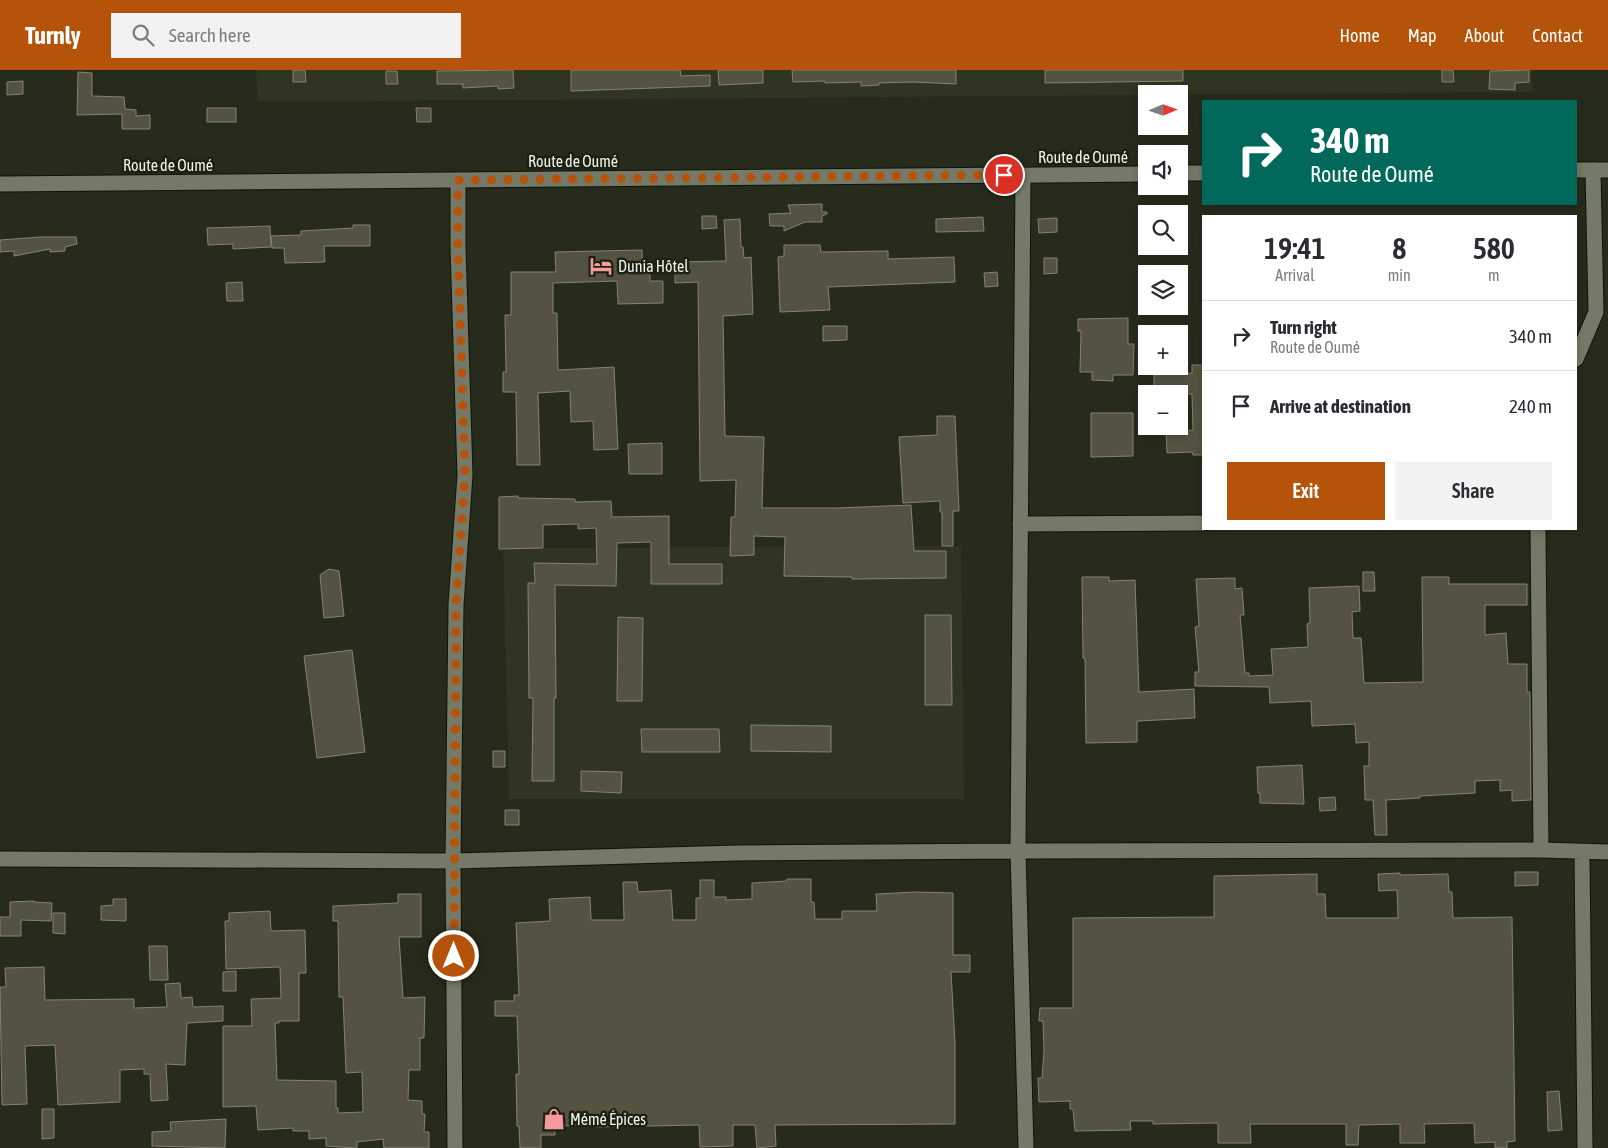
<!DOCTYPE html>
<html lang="en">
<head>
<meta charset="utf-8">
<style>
	:root { --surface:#fff; --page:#f2f2f3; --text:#2b2b33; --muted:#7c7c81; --line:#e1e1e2; --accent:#b45309 }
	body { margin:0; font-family:"Asap Condensed",sans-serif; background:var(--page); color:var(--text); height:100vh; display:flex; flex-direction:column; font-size:19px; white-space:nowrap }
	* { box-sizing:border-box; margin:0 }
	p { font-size:16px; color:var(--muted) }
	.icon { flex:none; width:28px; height:28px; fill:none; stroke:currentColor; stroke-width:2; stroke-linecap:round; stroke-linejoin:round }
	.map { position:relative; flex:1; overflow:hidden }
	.details { position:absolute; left:1202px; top:145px; width:375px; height:315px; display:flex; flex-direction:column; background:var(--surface); border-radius:0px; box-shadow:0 2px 8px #0003 }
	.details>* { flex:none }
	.hud { position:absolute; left:1202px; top:30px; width:375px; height:105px; border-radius:0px; box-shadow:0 2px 8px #0003; background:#00695c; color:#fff; overflow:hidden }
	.needle { width:32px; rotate:88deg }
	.fabs { position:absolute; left:1138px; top:15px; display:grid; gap:10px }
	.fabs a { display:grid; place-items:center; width:50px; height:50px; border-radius:0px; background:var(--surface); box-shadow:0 2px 8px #0003; font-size:25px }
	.pin { position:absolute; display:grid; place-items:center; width:42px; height:42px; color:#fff; margin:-21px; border:2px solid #fff; border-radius:50%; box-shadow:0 1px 5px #0007 }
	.me { position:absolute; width:55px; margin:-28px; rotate:0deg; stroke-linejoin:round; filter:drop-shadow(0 0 4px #0008) }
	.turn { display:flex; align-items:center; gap:18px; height:105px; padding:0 25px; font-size:22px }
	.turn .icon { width:65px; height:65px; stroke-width:2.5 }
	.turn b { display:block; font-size:35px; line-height:42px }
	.eta { display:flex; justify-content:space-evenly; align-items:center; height:85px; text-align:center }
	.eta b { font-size:30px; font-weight:600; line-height:35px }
	.cta { display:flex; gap:10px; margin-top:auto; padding:10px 25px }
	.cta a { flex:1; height:58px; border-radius:0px; background:var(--accent); color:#fff; font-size:20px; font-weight:600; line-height:58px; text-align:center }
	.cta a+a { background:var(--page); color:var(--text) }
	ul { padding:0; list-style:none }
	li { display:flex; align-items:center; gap:15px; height:70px; padding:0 25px; border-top:1px solid var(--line) }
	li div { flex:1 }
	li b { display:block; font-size:19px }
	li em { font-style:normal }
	header { display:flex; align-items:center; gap:30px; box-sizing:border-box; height:70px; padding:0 25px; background:var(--accent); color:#fff }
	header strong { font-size:24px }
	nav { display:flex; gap:28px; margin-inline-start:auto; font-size:18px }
	.search { width:350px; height:45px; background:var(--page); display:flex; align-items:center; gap:12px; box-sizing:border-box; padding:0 18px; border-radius:0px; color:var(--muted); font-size:19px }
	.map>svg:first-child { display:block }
</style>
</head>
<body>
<header>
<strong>Turnly</strong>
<div class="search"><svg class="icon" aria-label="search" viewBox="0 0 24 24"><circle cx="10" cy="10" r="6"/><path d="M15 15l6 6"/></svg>Search here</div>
<nav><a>Home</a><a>Map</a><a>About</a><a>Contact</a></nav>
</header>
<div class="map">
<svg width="1608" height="1078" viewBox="0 0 1608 1078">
	<rect width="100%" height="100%" fill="#272b1c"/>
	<path fill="#2f3520" d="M256 0H1532V22L258 32Z
		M961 476 964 729H509L503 478Z"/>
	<path fill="#545241" stroke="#858371" d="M293 0H305L306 12H293Z
		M513 0 514 18 498 19V16L463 18V14H437V1Z
		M571 0H680L681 6 710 5V16L571 21Z
		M718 0H763V13L719 15Z
		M792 0H956V14L913 12 879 13V15L861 16V12L825 13V11L793 12Z
		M1045 0H1183V11L1045 13Z
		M1442 0H1453L1454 12H1442Z
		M1529 0V12L1515 13V20L1489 19 1490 1Z
		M386 1H397L398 14H386Z
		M78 2 92 3V26L124 27 125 39 136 40V46L150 45V59H122V44L77 45Z
		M23 11V24L7 25V12Z
		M207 38H236V52H207Z
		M416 38H431V52H417Z
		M822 134V142H827V144L822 146V152H805L784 161V156H770L769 144 791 143 788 135Z
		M702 146H716L717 158 702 159Z
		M983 147 984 161 936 162V149Z
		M1057 148V162L1039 163 1038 149Z
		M740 149 741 177H743L744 188 751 187 753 244 723 246 725 366 764 367 762 438H837L911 435 914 481H946V508L852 509V507L784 506 785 467 754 466V485L730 486 731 447H735L736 410 700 411 698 212 675 213V192L726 191 724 150Z
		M353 155H370V176H324L325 192 285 193 284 178H272L271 166 301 165V161L353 158Z
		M270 156 271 177 233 179V174L208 175 207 158Z
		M40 167H76L77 174 65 177V181L50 182V179L14 186V181L0 182V170Z
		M784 175H820L821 182 888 181V189L954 187 955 212 828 217 830 240 780 242 778 187 784 186Z
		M642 180 643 204H650V211H663V233L618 234 617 211 553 213V243H557L558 300 614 297 618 379 594 380 593 351 571 352 570 321 538 323 540 395H517L516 322H503V302H506L505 245H511V202H556L555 182Z
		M1044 188H1057V203L1044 204Z
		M997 202 998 216 985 217 984 203Z
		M242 212 243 231H227L226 213Z
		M1128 248V274H1134L1133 305H1113V311L1092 310V302H1080L1081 261H1078V249Z
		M823 256H847V270L823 271Z
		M1192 295H1204V385H1193L1192 382 1167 383 1166 362 1193 360 1192 324H1154V305L1192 303Z
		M1091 343H1133V386L1091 387Z
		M937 346H955L959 441H953V476H942V442H940V431L903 433 899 367 937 365Z
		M662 373V404H629L628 374Z
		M518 426V428L575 429V432L611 431 612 447 669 446V494H722V514H651V472L617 473 616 516 555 515 556 628H554V711H532L533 628H529L528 513H535L534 493 597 494 596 458 578 459V454L543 455V478L499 479V427Z
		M329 499 339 501 344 546 324 548 320 505Z
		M1363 502H1374L1375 521H1363Z
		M1082 507H1109V511L1135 510 1139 622 1194 619 1195 648 1139 651H1137V672L1086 673 1085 588H1083Z
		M1422 507H1449V514H1527V535H1485V565L1506 563 1508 594H1527V622H1530L1531 730 1512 731V720L1500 721V710L1475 711V723L1420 726V728L1386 730 1387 765H1375L1373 730H1365L1364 696H1369V672L1356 673 1355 654 1312 656 1311 631 1270 633 1269 617 1195 616V602H1199L1195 557 1199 556 1196 509 1235 508V519L1242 518 1244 545H1240L1245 603H1249V606L1273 605 1271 579 1308 577 1307 554 1310 553 1309 518 1359 516 1360 541 1352 542 1353 568H1361L1364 613 1423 612Z
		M925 545H951L952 635H925Z
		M618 547 643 548 642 631H617Z
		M352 580 365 682 317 688 304 586Z
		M751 655 831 656V682L751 681Z
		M641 659H719L720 682H642Z
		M493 681H505V697H493Z
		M1302 695 1304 734 1260 733V723H1258L1257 697Z
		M581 701 622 702 621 723 581 721Z
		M1335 727 1336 740 1320 741 1319 728Z
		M505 740H519V755H505Z
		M1515 802H1538V815L1515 816Z
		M1400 803V805L1448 804 1449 822H1452L1453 848 1512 847 1515 1071 1507 1072V1078H1495V1072L1475 1073 1474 1053 1424 1054 1425 1073H1400V1054L1359 1055 1358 1075H1346V1054H1250L1251 1073H1218V1054L1216 1053 1153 1054V1051H1130L1131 1060 1075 1061 1073 1039H1070V1031L1039 1032 1038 1008H1042L1044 981 1043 951H1039L1040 938H1073V848L1214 847V806L1317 804V824H1325L1326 848H1398L1397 820 1379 821 1378 804Z
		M787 809H811V832H814L815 849H842V841H877L876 824 916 822 953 823V885H970V902H951L955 973V1054L775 1055 776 1076 757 1078 755 1055H733V1076L700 1077 699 1055 596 1057V1055L555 1056V1065H541V1078H520L519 1056H517L516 1004H519L517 946H495V931H514V925H519L516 853 550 851 549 829 590 827 591 850H624L623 812H637L638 822 671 820 673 850H696V828H700V810H714V827H726V830L752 829V813L787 811Z
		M398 824H421V867H399L403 928 425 927 424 968H420V1000H409L408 1030 422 1031V1044H425L424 1062H429V1078H384L383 1069 357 1072V1078L326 1076V1068L309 1069V1061H293V1058L258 1060 256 1036 223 1037V956H252L251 929 281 928 280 897 226 899 225 851H229V843L270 841 271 861 305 860 306 903H299V951H279V953H275L277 1010 336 1011V1038H338V1043L363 1042 362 1002 346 1003 343 927H339L338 851H333V836L398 833Z
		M113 829H126V851L101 850V836L113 835Z
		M34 831V832L52 833 51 851 21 850V866H0V847H10V832Z
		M53 843H65V864L53 863Z
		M149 876H167L168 910H150Z
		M44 897 45 930 134 929V938L167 937 165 914 180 913 181 928 192 927 193 937 223 936V951L187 953 185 995 166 994 168 1030 151 1031 150 1004H144V999L120 1000V1032L58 1035 55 975 25 976 27 1034 2 1035 0 917H6L5 898Z
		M236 901V921H223V902Z
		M1559 1021 1562 1060 1548 1061 1547 1022Z
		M42 1039H54V1068L42 1069Z
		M226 1049 225 1078 152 1076V1062L171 1061 170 1052Z"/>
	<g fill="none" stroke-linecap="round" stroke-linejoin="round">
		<g stroke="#101306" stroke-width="17">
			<path id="street" d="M1023 105 1018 781 1026 1078
				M1576 289 1596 242 1593 100
				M1020 454 1204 453
				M1538 459 1541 780
				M1582 782 1585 1078
				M0 789 453 791 736 783 1018 781 1541 780 1608 782
				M455 1078 453 791 456 535 465 405 458 177V110"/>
		</g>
		<g stroke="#101306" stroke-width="17">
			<path id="secondary" d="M1576 100H1608
				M1179 103H1204
				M0 114 1146 104"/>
		</g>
		<use href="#street" stroke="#747968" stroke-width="15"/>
		<use href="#secondary" stroke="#747968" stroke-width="15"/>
	</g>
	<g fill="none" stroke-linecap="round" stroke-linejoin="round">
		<path stroke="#b45309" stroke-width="9" stroke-dasharray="0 16.2" d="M454 886 456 535 465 405 458 177V110L1004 105"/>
	</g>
	<defs>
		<g id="hotel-bare" transform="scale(1.725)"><path d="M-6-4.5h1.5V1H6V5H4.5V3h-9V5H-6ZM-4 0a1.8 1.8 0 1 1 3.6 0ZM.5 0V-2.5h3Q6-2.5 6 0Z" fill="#f59b9d" stroke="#1d2113" stroke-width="2.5" paint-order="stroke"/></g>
		<g id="shop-bare" transform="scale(1.725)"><path d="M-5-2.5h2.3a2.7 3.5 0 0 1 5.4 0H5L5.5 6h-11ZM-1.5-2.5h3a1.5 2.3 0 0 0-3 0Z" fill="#f59b9d" stroke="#1d2113" stroke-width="2.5" paint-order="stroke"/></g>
	</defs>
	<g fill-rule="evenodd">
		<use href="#hotel-bare" x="601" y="196"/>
		<use href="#shop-bare" x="554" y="1049"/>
	</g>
	<g text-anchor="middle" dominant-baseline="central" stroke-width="5" stroke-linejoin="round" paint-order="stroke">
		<g font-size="16" fill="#f0f3e9" stroke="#1d2113">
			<text x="1083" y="87">Route de Oumé</text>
			<text x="573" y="91">Route de Oumé</text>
			<text x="168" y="95">Route de Oumé</text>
		</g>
		<g font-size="16" fill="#f0f3e9" stroke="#1d2113" text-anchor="start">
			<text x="618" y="196">Dunia Hôtel</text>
			<text x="570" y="1049">Mémé Épices</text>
		</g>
	</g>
</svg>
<div class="fabs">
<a><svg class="needle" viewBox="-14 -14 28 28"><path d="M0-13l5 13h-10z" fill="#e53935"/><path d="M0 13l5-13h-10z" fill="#7c7c81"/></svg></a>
<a><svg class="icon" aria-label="sound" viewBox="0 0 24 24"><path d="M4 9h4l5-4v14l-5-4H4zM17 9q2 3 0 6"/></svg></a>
<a><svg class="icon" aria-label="search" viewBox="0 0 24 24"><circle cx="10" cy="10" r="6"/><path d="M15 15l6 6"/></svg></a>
<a><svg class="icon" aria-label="layers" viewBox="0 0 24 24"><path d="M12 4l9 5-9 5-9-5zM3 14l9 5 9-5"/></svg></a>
<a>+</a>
<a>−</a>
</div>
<div class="pin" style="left:1004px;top:105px;background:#d93025"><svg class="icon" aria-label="arrive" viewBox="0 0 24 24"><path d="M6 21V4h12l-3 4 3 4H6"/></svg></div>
<svg class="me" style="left:454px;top:886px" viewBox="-20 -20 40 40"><circle r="17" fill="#b45309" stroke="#fff" stroke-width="3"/><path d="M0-11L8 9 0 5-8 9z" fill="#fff"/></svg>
<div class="hud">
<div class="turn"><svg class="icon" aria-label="right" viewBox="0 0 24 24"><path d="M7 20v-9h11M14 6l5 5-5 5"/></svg><div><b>340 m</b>Route de Oumé</div></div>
</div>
<section class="details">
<div class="eta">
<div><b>19:41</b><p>Arrival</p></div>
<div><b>8</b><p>min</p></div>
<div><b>580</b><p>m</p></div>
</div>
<ul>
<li><svg class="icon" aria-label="right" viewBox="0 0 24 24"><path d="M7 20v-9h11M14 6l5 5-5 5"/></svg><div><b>Turn right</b><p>Route de Oumé</p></div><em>340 m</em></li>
<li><svg class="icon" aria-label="arrive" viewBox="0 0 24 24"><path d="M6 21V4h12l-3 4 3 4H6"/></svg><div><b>Arrive at destination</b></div><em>240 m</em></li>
</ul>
<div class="cta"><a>Exit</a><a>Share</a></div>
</section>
</div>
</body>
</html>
